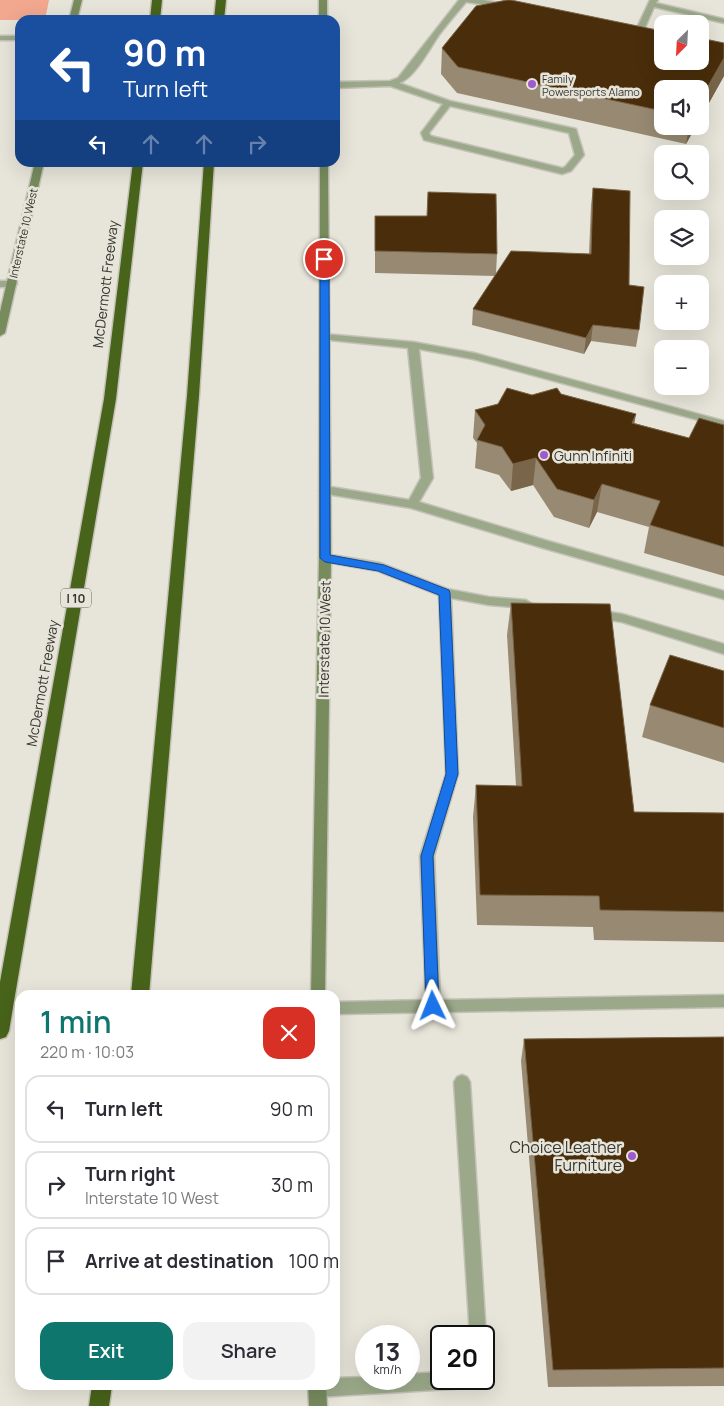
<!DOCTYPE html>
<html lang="en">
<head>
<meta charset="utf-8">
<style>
	:root { --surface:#fff; --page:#f2f2f3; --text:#2b2b33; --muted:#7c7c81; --line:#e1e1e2; --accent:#0f766e }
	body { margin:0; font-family:Manrope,sans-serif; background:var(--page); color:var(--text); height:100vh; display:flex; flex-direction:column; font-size:19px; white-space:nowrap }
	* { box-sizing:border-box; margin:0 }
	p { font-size:16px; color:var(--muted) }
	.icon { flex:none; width:28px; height:28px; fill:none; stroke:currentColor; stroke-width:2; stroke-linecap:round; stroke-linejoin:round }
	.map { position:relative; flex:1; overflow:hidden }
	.details { position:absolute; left:15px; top:990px; width:325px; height:400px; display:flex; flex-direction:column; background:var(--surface); border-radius:15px; box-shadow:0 5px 20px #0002 }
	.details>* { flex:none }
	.hud { position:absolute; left:15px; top:15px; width:325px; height:152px; border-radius:15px; box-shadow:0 5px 20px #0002; background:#1a4fa0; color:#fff; overflow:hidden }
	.needle { width:32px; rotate:204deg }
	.controls { position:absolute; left:654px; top:15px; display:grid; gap:10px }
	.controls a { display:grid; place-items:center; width:55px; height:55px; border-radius:10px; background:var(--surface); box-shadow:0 5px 20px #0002; font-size:25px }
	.speed { position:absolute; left:355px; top:1325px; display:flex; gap:10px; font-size:25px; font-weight:700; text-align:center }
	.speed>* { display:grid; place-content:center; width:65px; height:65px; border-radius:50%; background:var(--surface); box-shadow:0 5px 20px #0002; line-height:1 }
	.speed small { font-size:12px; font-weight:400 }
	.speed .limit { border:2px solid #111; border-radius:8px; background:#fff; color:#111 }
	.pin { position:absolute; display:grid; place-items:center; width:42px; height:42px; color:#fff; margin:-21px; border:2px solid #fff; border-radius:50%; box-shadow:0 1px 5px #0007 }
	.me { position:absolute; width:55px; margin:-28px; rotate:358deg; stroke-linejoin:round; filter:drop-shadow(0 0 4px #0008) }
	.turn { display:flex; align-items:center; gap:18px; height:105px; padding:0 25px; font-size:22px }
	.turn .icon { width:65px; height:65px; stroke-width:2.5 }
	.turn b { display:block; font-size:35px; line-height:42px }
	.lanes { display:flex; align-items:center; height:48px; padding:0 25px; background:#0003; justify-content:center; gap:25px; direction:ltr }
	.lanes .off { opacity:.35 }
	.round { display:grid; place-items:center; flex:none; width:52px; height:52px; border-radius:15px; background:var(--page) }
	.overview { display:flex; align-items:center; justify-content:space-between; height:85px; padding:0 25px }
	h1 { font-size:30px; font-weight:600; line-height:38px; color:var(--accent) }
	.primary-button { display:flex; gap:10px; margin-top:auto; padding:10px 25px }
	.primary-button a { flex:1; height:58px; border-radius:15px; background:var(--accent); color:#fff; font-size:20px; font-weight:600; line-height:58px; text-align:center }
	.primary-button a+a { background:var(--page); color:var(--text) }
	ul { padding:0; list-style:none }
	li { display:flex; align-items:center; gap:15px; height:68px; margin:0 10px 8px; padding:0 15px; border:2px solid var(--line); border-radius:15px }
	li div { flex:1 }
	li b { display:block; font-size:19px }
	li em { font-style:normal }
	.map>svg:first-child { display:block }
</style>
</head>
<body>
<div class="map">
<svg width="724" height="1406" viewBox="0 0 724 1406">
	<rect width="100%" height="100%" fill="#e7e5d9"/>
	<path fill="#f2a78f" d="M0 0H49L45 20H0Z"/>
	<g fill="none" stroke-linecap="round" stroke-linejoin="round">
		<g stroke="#c4c2b7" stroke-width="3">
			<path id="service" d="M459 0H484L512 6 508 8 466 2C457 13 447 24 439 35 430 48 414 79 399 83L450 101 576 129 584 155 571 171 562 174 424 140 421 133 443 104 390 86 335 88V82L390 81 398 78ZM450 106 569 133 575 155 565 167 562 168 431 136 429 133Z
				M650 0H658L656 3 724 19V23L654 7 643 32 636 34 635 32Z
				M0 36H20V40H0Z
				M0 281H12L17 284 12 287H0Z
				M324 334 413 342 474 353 724 421V427L473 359 419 349 433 478 419 502 548 541 724 591V599L543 548 411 508 321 493 319 490 321 487 325 486 409 500 421 478 408 348 320 339V335Z
				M325 554 380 563 447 589 489 597 526 600 532 604 526 608 489 605 451 598 458 774 434 856 440 1000 724 995V1007L335 1014V1002L426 1000 420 856 446 774 439 595 378 571 321 561 319 558 321 555Z
				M595 610 622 614 724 644V654L622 622 591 617 589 614 591 611Z
				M462 1075 467 1077 470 1082 486 1336 484 1342V1336H470L454 1082 457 1077Z
				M441 1372V1379H476L473 1385 467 1388 317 1397 311 1394 308 1388 310 1385H335V1378L366 1377V1379H409V1374Z"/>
		</g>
		<g stroke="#c4c2b7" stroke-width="3">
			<path id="secondary" d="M74 0H82L77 20H69Z
				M319 0H327V20H319Z
				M35 162H44L5 333 0 336V312Z
				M320 162H328L331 558 325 995H311L319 558Z
				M308 1385H326L327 1406H309Z"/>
		</g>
		<g stroke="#c4c2b7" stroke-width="3">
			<path id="motorway" d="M152 0H162L160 20H150Z
				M216 0H226L224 20H214Z
				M133 162H143L116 399 9 1031 6 1037 0 1039V982L104 399Z
				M204 162H214L199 396 149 995H131L187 396Z
				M92 1385H112L109 1406H89Z"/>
		</g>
		<use href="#service" fill="#9ba98a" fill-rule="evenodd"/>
		<use href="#secondary" fill="#778b5d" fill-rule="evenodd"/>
		<use href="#motorway" fill="#48631a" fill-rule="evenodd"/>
	</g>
	<path fill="#988a72" d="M724 43V76L700 119 662 89V126H696L686 144 457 93 441 74 442 48Z
		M593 188 629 285 639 330 636 347 591 341 584 354 472 325 473 309 495 276 375 273V216L497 254 496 274 589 254 591 205Z
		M561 394 634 423 689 438 724 425V576L644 553 649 527 597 512 589 528 554 517 533 485 511 491 499 475 475 468 477 443 473 438 475 410 532 395Z
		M511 603 634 812 724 813V942L594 940 593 927 477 925 473 817 476 785 516 786 507 635Z
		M724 671V763L642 737 650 705Z
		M724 1037V1386L548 1387 521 1061 524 1039Z"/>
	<path fill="#796549" d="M724 58V76L700 119V100Z
		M689 126H696L686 144Z
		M593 325 591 341 584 354 586 338Z
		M636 414 631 442 632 423Z
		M536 458 533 485 511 491 513 464Z
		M602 484 597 512 589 528 594 500Z"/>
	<path fill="#4a2e0b" stroke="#796549" d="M507 0H511L662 31V61H700V38L724 43V58L700 100V89H662V111L458 67 442 48 476 6Z
		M593 188 630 191 629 285 644 287 639 330 593 325 586 338 473 309 511 251 591 254Z
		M428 192 496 194 497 254 375 251V216H427Z
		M507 388 532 395 557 388 561 394 636 414 632 423 689 438 699 418 724 425V547L650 525 660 501 602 484 594 500 557 489 536 458 513 464 502 447 477 440 485 425 475 410 498 404Z
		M511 603 610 604 634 812 724 813V912L600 910 599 896 480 895 476 785 522 786Z
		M670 655 724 671V728L650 705Z
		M724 1037V1368L553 1370 524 1039Z"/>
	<path fill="#1a73e8" stroke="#114b97" d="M324 257 329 259 330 555 384 565 449 590 450 593 458 774 433 856 439 1006 438 1010 433 1012 428 1010 426 1006 421 856 446 774 439 595 378 571 325 562 320 558V259Z"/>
	<g fill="#9f5ace" stroke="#e7e5d9" stroke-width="2">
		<circle cx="532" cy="84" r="5"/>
		<circle cx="544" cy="455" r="5"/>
		<circle cx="632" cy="1156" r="5"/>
	</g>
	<g text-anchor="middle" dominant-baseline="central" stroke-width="5" stroke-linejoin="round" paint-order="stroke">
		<g font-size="11" fill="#373631" stroke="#e7e5d9" text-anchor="start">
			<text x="542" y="78">Family<tspan x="542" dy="13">Powersports Alamo</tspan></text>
		</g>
		<g font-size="11" fill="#373631" stroke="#e7e5d9">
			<text transform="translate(23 233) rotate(-77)">Interstate 10 West</text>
		</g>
		<rect fill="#e7e5d9" stroke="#6c6a63" stroke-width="1" x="61" y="588.5" width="30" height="19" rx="4"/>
		<g font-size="12" font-weight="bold" fill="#373631">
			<text x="76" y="598">I 10</text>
		</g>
		<g font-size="14" fill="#373631" stroke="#e7e5d9">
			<text transform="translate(105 284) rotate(-83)">McDermott Freeway</text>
			<text transform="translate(324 639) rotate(-89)">Interstate 10 West</text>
			<text transform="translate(42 683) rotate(-80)">McDermott Freeway</text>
		</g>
		<g font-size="14" fill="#373631" stroke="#e7e5d9" text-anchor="start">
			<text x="554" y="455">Gunn Infiniti</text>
		</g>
		<g font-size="16" fill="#373631" stroke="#e7e5d9" text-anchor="end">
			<text x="622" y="1147">Choice Leather<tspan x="622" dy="18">Furniture</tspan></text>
		</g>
	</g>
</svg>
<div class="controls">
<a><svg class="needle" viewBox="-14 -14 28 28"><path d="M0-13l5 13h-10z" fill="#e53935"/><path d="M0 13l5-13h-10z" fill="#7c7c81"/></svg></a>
<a><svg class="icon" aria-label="sound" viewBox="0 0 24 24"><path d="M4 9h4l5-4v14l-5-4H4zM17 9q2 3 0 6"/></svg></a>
<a><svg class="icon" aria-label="search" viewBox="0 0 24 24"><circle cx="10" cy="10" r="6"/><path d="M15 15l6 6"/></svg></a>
<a><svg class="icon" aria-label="layers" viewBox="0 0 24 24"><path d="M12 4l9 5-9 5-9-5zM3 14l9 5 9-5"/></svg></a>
<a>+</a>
<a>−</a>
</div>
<div class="speed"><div>13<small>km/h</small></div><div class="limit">20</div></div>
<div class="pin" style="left:324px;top:259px;background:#d93025"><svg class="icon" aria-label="arrive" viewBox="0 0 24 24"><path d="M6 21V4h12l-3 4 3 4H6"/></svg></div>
<svg class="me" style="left:433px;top:1006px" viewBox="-20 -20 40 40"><path d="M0-17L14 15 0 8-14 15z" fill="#1a73e8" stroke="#fff" stroke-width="4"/></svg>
<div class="hud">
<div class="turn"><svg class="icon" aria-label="left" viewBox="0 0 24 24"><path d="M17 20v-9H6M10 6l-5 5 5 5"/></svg><div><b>90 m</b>Turn left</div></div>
<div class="lanes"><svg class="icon" aria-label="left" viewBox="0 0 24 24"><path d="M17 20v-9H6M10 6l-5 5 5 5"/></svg><svg class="icon off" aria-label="ahead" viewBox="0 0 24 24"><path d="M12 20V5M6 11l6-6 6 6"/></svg><svg class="icon off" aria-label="ahead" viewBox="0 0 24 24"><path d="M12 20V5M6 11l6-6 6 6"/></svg><svg class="icon off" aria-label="right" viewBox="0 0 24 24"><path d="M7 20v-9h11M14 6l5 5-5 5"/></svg></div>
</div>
<section class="details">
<div class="overview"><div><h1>1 min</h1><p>220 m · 10:03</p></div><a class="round" style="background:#d93025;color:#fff"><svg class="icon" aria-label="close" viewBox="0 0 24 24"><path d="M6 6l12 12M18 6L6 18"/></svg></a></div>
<ul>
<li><svg class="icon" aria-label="left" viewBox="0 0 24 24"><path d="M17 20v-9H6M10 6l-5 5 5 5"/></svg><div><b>Turn left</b></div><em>90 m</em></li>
<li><svg class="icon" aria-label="right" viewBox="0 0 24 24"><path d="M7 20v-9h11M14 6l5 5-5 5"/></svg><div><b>Turn right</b><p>Interstate 10 West</p></div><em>30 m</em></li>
<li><svg class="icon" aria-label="arrive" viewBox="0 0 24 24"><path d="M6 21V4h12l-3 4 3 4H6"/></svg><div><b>Arrive at destination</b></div><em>100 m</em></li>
</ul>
<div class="primary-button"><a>Exit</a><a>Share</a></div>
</section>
</div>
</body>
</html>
